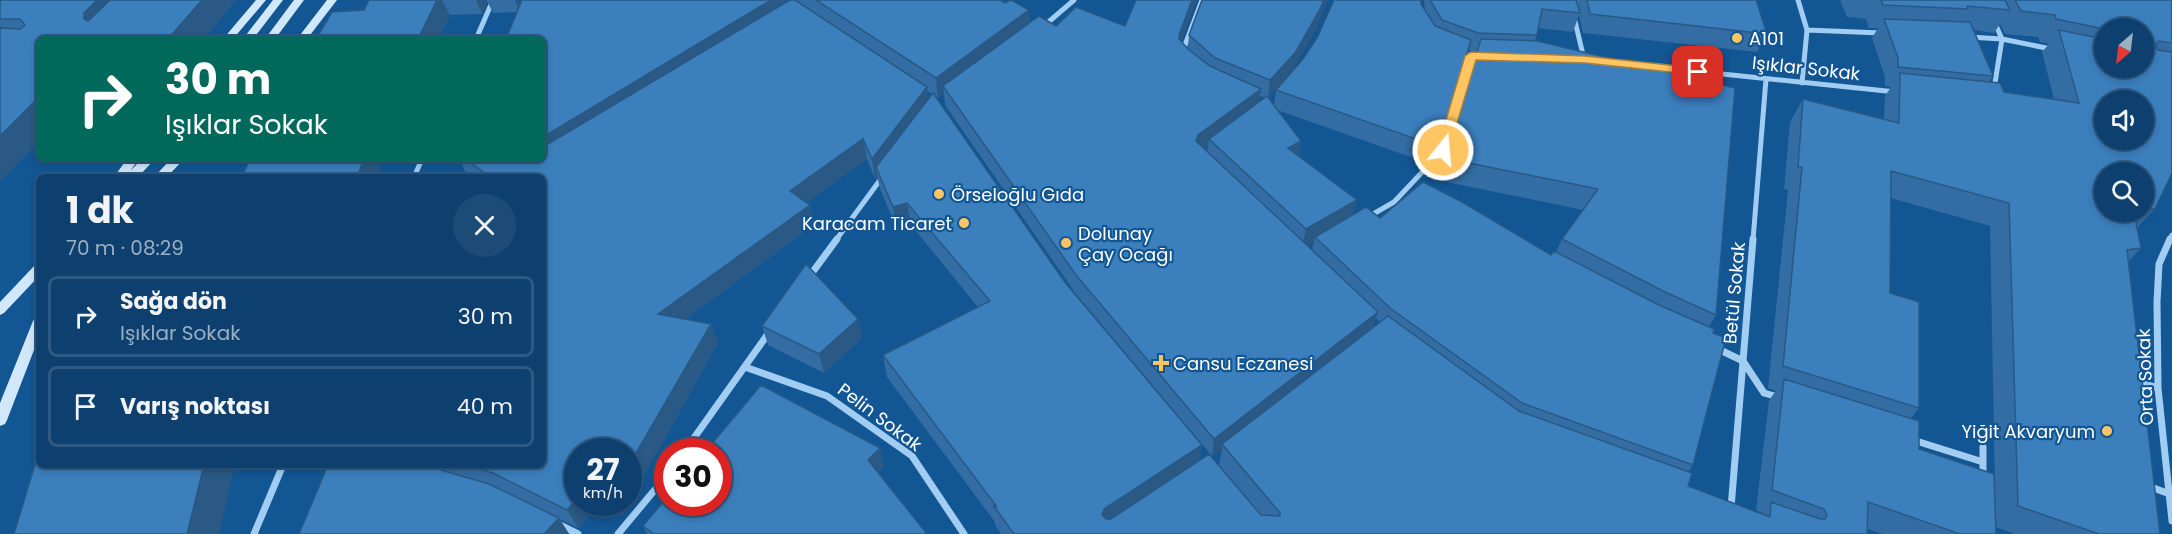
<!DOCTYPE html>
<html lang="tr">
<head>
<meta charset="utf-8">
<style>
	:root { --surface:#0e406f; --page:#1c4b77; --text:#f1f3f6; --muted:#9bafc3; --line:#2e5982 }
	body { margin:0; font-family:Poppins,sans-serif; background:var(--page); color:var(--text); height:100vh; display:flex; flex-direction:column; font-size:22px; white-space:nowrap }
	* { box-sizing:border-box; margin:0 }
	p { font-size:20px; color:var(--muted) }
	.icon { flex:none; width:33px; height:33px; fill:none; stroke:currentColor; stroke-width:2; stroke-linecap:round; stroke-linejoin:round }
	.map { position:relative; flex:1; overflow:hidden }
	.side { position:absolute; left:36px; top:174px; width:510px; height:294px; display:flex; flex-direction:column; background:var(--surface); border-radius:9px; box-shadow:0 3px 9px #0003,0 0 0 2px var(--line) }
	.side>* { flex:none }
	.hud { position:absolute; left:36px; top:36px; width:510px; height:126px; border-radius:9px; box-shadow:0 3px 9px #0003,0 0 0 2px var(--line); background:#00695c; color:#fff; overflow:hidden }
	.needle { width:39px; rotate:208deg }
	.buttons { position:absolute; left:2094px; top:18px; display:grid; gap:12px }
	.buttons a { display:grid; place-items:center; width:60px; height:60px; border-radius:50%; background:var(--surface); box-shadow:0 3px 9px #0003,0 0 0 2px var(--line); font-size:30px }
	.speed { position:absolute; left:564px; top:438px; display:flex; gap:12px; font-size:30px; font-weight:700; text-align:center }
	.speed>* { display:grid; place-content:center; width:78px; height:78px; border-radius:50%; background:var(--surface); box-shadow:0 3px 9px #0003,0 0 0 2px var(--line); line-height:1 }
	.speed small { font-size:15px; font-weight:400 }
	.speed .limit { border:9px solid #d22; background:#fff; color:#111 }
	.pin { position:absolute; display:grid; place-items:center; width:51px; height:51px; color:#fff; margin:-26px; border-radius:12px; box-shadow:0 3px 9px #0006 }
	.me { position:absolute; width:66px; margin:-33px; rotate:17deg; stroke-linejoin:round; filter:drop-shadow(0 0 4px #0008) }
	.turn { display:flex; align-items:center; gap:21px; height:126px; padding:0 30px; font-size:27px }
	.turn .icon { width:78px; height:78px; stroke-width:2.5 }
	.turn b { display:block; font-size:42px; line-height:51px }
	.round { display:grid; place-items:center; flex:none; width:63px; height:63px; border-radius:32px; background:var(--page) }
	.head { display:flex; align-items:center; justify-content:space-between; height:102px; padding:0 30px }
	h1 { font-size:36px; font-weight:700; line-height:45px }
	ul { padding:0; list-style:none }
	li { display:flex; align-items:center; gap:18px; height:81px; margin:0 12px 9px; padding:0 18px; border:3px solid var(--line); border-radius:9px }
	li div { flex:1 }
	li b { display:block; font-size:22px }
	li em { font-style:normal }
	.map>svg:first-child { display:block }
</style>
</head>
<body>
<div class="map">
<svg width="2172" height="534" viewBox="0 0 2172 534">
	<rect width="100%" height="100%" fill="#125694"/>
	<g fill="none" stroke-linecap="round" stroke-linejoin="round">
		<path stroke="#a1cdf3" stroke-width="5" d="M1798 0 1807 30
			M1574 17 1584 59
			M1994 21 2002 39 1994 89
			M1045 25 1074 0
			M1969 37 2002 39 2051 49
			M476 39 493 0
			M1459 51 1471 56H1484
			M1182 53 1202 0
			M1635 65 1896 92
			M1802 83 1807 30 1881 33
			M414 177 422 159
			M1368 217 1394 202 1443 150 1471 56
			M836 240 883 176
			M1753 240 1766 79
			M2170 240 2172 235"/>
		<path stroke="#a1cdf3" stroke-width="7" d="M2170 239 2159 264 2157 302 2158 388 2172 521
			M809 277 837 239
			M1716 348 1743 361 1764 393 1778 397
			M745 367 827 396 912 456 964 534
			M2135 381 2158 388
			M1913 440 1983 462V478
			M1983 447V462
			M684 452 770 331
			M2148 486 2167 493
			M1731 508 1753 239
			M558 524 578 534
			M254 534 283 465
			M618 534 668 474"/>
		<path fill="#d0e7fc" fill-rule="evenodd" d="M256 0H266L233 39H223Z
			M273 0H283L253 39H243Z
			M294 0H304L275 39H265Z
			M327 0H337L307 39H297Z
			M127 159H139L130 171 142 159H155L138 177H114Z
			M171 159H184L167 177H154Z
			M39 264V276L4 313 0 315V302L35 265Z
			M39 316V337L7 420 5 424 0 426V403L33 321 35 318Z"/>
	</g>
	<path fill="#336da3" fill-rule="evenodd" d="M0 0H236L204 39H39V141L0 181Z
		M369 0H519V7L522 0H785L786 3 789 1 787 0H1000L1030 23 1056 26H1125L1182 42 1188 49 1189 35 1317 27 1292 71 1421 4 1425 10 1424 0H1756L1767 34 1757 52 1583 33 1579 15 1573 32 1538 28 1535 41 1716 315 1709 327 1693 465 1688 472V486L1761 514 1762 513 1756 510 1769 400 1776 391 1768 388 1788 190 1784 189 1790 122 1803 99 1884 119 1885 96 1891 87 1885 86V77L1872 38 1878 28H1869L1866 19 1847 17 1840 0H2172V173L2155 209 2137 228 2141 248 2128 262 2160 534H2015L1996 527V534H1883L1868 529 1867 534H1001L995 525V522L887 377 883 355 978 307 911 225 897 229 880 189 877 176 875 179 867 159 807 202 815 224 686 319 711 324 718 343 622 515 596 507 578 528 503 491 559 518 569 534H299L328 465H543V177H473L465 171 459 159H543L517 12 493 13 487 1 482 14 450 15 439 39H316L364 10ZM2000 24 2005 34 2038 37 2040 42 2049 44 2042 52 2054 99 2004 92 1989 82 1993 76 1974 30 1994 33ZM2104 28H2144L2104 68ZM1468 50 1472 51H1478L1454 130 1441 144 1435 166 1445 169 1442 181 1583 210 1562 239 1556 252 1551 255 1380 218 1354 214 1299 156 1301 141 1277 110 1425 162 1439 147ZM1288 76 1276 90 1274 105 1268 98ZM927 91 932 94 928 99ZM944 94 945 105 1076 294 1212 456 1222 449 1219 465 1261 515 1200 460 1202 445 1064 281 936 97 938 98ZM1260 96 1265 98 1259 102ZM1208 145 1207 152 1204 148ZM2144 172V212H2104ZM1891 198 1990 226 1995 488 1919 449 1911 418 1919 408 1890 293ZM1314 242 1312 250 1307 246ZM1376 318 1380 322 1373 327ZM578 452 628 502H578Z
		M858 319 862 338 824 373 768 345 762 326Z
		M880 448 884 466 878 472 927 534H647L643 526Z"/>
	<path fill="#295984" d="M97 0H137L101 36 84 19V13Z
		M202 0H236L204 39H168Z
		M437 0H442L450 15 439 39H418Z
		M476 0H487V1L482 14Z
		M515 0H519V12Z
		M771 0H785L788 13 523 177 513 159H543V137Z
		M1192 0H1197L1177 53 1179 35Z
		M1324 0H1328L1317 27 1292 72 1268 99 1270 80Z
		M1029 10 1030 30 943 86 944 94 938 98 936 78Z
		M1471 40 1439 147 1425 162 1430 144Z
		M927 87 929 107 876 167 877 176 875 179 872 159Z
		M1261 89 1258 108 1209 139 1208 145 1196 154V141L1198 135Z
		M39 97V141L0 181V136Z
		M863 139 867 159 795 211 790 191Z
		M1301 141 1298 161 1288 148Z
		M364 159H384L378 177H357Z
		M1357 200 1353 220 1315 237 1314 242 1302 248 1306 229Z
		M907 203 911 225 897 229 893 207Z
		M810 205 815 224 667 333 658 314Z
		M1378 312 1372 331 1222 444V449L1212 456 1214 439Z
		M858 319 862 338 824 373 819 354Z
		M711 324 718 343 622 515 615 502H628V467Z
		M1202 445 1199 466 1104 529 1102 515 1104 509Z
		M880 448 884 466 873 478 868 460Z
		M204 465H235L219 534H187Z
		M578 498V502H593L596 507 578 528 567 510Z
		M559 518 569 534H544Z"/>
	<path fill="#3b7fbd" stroke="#295984" stroke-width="1.5" fill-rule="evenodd" d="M0 0H97L84 13V19L88 21 110 0H202L168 39H39V97L0 136V28L20 29 25 25 20 19H0Z
		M369 0H437L418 39H316L332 12 364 10Z
		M522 0H771L543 137V39H506Z
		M790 0H795L927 87 872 159 863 139 790 191 810 205 658 314 711 324 628 467V452H578V498L567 510 493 473 465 465H543V177H491L465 159H513V160L520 161 524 159H543V147Z
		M816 0H1000L1005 3 1011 0 1029 10 936 78Z
		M1136 0H1192L1179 35V39L1189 50 1210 66 1261 89 1198 135 1196 141 1378 312 1214 439 1076 275 943 86 1039 16 1056 26 1076 7 1125 26Z
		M1202 0H1324L1320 9 1295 53 1270 80 1215 58 1189 35Z
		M1334 0H1421V4L1435 26 1471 40 1444 129 1430 144 1276 90 1303 59 1317 38Z
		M1430 0H1576L1580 13 1542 9 1537 35 1478 33 1442 20Z
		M1587 0H1756L1767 34 1590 14Z
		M1881 0H2005L2010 10 1967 6 1968 9 1883 5Z
		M2015 0H2172V43L2159 41 2155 45 2158 50 2172 52V173L2155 209 2144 208V172H2104V212H2134L2141 248 2127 250 2160 534H2099L2018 506 2009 203 1891 171 1890 293 1919 302V408L1783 366 1802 167H1798L1803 99 1899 123 1900 73 2000 83 2004 92 2079 103 2059 30 2104 39V68H2144V28L2104 29 2056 19 2055 15 2021 11ZM2104 100H2144V140H2104Z
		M1884 19 1970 22 1993 76 1898 67V58Z
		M1481 39 1537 41 1735 88 1716 315 1665 292 1562 239 1598 189 1449 159 1459 150 1441 144 1454 129Z
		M933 93 1064 281 1202 445 1104 509 1102 515 1106 519H1111L1209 454 1261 515 1280 516V513L1222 444 1388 316 1519 411 1692 473 1688 486 1770 517 1771 502 1820 519H1825L1827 515 1824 509 1772 490 1784 379 1919 421V449L1994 474 1996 534H1960L1868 502 1867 534H1014L993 505 997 507 883 355 990 301 907 203 893 207 876 167Z
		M1267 96 1301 141 1288 148 1357 200 1306 229 1209 139Z
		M250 159H364L357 177H242Z
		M1423 182 1462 202 1551 255 1554 251 1659 305 1714 329 1713 333 1726 338 1693 465 1522 403 1390 308 1315 237 1366 207 1380 218Z
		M806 264 858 319 819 354 762 326Z
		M761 385 880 448 868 460 927 534H654L643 526 668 496V502H718V452H705Z
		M39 451V465H204L187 534H14Z
		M328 465H424L489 484 559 518 544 534H299Z"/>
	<path fill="#ffc563" stroke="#a68040" stroke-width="1.5" d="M1471 52 1585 56 1698 68 1704 72 1698 75 1585 63 1476 60 1449 150 1443 154 1438 153 1437 150 1465 56Z"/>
	<g fill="#ffc563" stroke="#125694" stroke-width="2">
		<circle cx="1737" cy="38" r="6"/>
		<circle cx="939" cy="194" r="6"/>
		<circle cx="964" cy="223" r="6"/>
		<circle cx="1066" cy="243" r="6"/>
		<path d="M1158 354h6v6h6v6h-6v6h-6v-6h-6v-6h6z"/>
		<circle cx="2107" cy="431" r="6"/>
	</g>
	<g text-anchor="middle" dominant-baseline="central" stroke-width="4.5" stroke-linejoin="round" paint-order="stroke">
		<g font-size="18" fill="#fff" stroke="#125694" text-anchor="start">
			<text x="1749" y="38">A101</text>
			<text x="951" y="194">Örseloğlu Gıda</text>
			<text x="952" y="223" text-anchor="end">Karacam Ticaret</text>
			<text x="1078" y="233">Dolunay<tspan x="1078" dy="21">Çay Ocağı</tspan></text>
			<text x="1173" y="363">Cansu Eczanesi</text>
			<text x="2095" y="431" text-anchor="end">Yiğit Akvaryum</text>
		</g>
		<g font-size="18" fill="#fff" stroke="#125694">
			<text transform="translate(1806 68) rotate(6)">Işıklar Sokak</text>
			<text transform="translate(1734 293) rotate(-85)">Betül Sokak</text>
			<text transform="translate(2145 377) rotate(-92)">Orta Sokak</text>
			<text transform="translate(880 417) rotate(37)">Pelin Sokak</text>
		</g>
	</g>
</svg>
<div class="buttons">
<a><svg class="needle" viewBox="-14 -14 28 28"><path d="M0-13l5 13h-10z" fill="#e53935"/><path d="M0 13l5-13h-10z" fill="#9bafc3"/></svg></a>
<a><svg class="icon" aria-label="sound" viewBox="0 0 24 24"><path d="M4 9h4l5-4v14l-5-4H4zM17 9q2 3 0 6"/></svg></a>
<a><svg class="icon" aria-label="search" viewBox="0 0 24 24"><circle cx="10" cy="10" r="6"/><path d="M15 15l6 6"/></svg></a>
</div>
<div class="speed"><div>27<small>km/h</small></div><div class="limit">30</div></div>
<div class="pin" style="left:1698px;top:72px;background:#d93025"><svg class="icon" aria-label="arrive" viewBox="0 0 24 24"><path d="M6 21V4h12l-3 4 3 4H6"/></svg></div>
<svg class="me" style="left:1443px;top:150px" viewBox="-20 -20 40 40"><circle r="17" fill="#ffc563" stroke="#fff" stroke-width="3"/><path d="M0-11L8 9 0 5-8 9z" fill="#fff"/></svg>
<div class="hud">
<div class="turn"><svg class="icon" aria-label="right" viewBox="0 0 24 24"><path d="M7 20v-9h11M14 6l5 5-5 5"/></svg><div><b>30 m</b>Işıklar Sokak</div></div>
</div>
<section class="side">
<div class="head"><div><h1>1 dk</h1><p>70 m · 08:29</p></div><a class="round"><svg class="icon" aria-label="close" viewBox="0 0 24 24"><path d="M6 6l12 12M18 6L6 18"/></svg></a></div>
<ul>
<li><svg class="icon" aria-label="right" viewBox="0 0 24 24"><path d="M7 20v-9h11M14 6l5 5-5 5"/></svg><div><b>Sağa dön</b><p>Işıklar Sokak</p></div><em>30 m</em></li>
<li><svg class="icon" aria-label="arrive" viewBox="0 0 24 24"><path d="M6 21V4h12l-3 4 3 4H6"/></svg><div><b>Varış noktası</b></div><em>40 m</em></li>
</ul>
</section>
</div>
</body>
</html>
